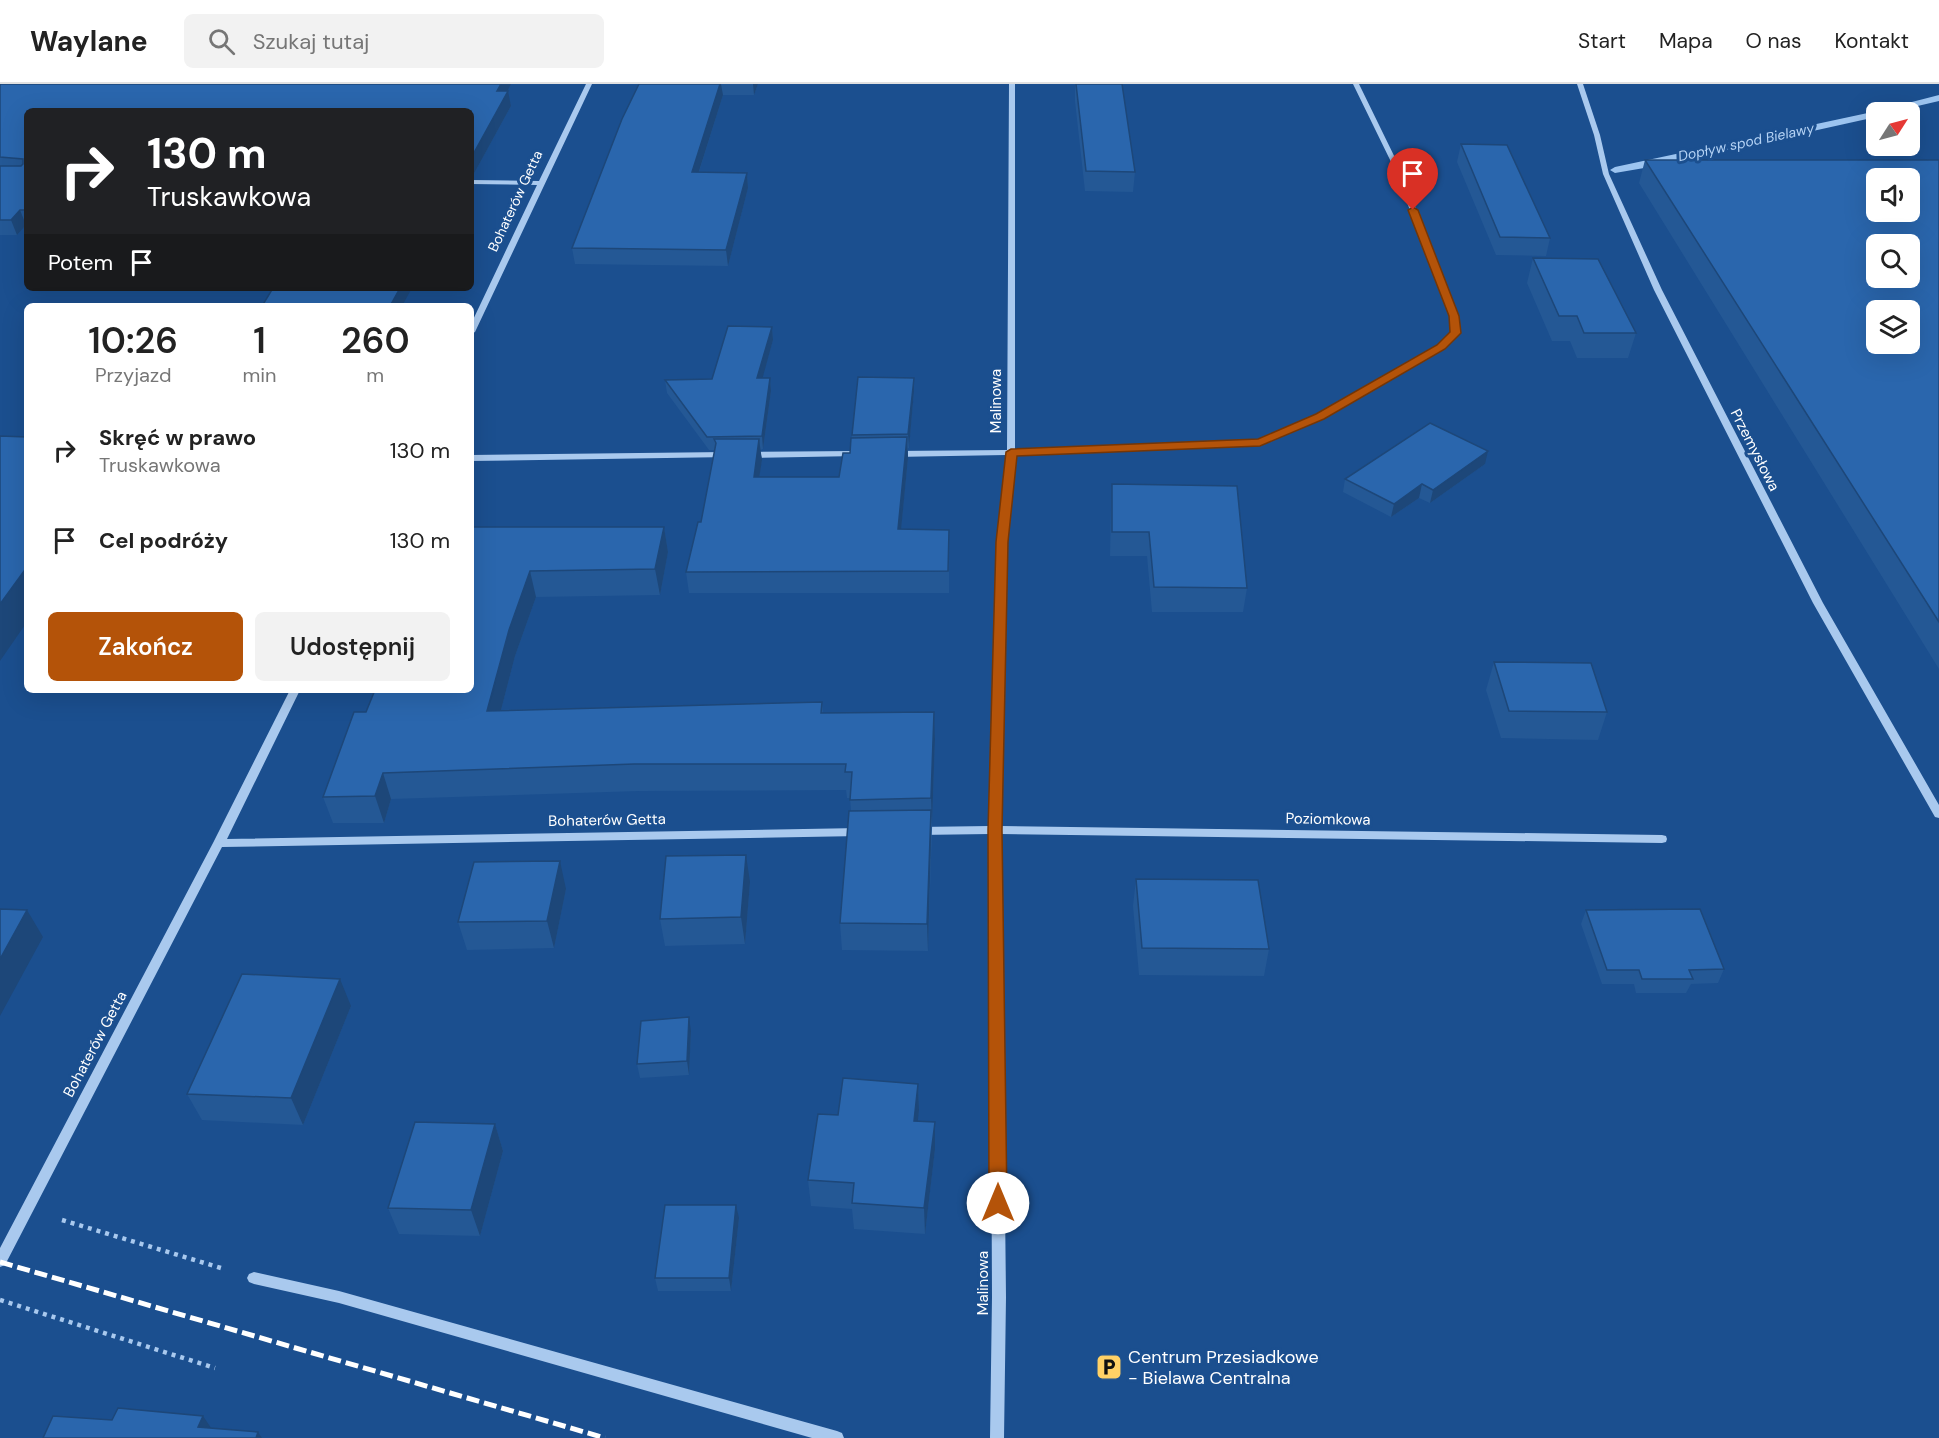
<!DOCTYPE html>
<html lang="pl">
<head>
<meta charset="utf-8">
<style>
	:root { --surface:#fff; --page:#f2f2f2; --text:#222; --muted:#767676; --line:#e0e0e0; --accent:#b45309 }
	body { margin:0; font-family:"DM Sans",sans-serif; background:var(--page); color:var(--text); height:100vh; display:flex; flex-direction:column; font-size:22px; white-space:nowrap }
	* { box-sizing:border-box; margin:0 }
	p { font-size:20px; color:var(--muted) }
	.icon { flex:none; width:33px; height:33px; fill:none; stroke:currentColor; stroke-width:2; stroke-linecap:round; stroke-linejoin:round }
	.map { position:relative; flex:1; overflow:hidden }
	.panel { position:absolute; left:24px; top:219px; width:450px; height:390px; display:flex; flex-direction:column; background:var(--surface); border-radius:9px; box-shadow:0 6px 24px #0002 }
	.panel>* { flex:none }
	.guide { position:absolute; left:24px; top:24px; width:450px; height:183px; border-radius:9px; box-shadow:0 6px 24px #0002; background:#202124; color:#fff; overflow:hidden }
	.needle { width:39px; rotate:54deg }
	.tools { position:absolute; left:1866px; top:18px; display:grid; gap:12px }
	.tools a { display:grid; place-items:center; width:54px; height:54px; border-radius:9px; background:var(--surface); box-shadow:0 6px 24px #0002; font-size:30px }
	.pin { position:absolute; display:grid; place-items:center; width:51px; height:51px; color:#fff; margin:-62px -26px; border-radius:50% 50% 50% 0; rotate:-45deg; box-shadow:0 0 6px #0007 }
	.pin .icon { rotate:45deg }
	.me { position:absolute; width:66px; margin:-33px; rotate:0deg; stroke-linejoin:round; filter:drop-shadow(0 0 4px #0008) }
	.turn { display:flex; align-items:center; gap:21px; height:126px; padding:0 24px; font-size:27px }
	.turn .icon { width:78px; height:78px; stroke-width:2.5 }
	.turn b { display:block; font-size:42px; line-height:51px }
	.then { display:flex; align-items:center; height:57px; padding:0 24px; background:#0003; gap:12px; font-size:22px }
	.eta { display:flex; justify-content:space-evenly; align-items:center; height:102px; text-align:center }
	.eta b { font-size:36px; font-weight:600; line-height:42px }
	.action { display:flex; gap:12px; margin-top:auto; padding:12px 24px }
	.action a { flex:1; height:69px; border-radius:9px; background:var(--accent); color:#fff; font-size:24px; font-weight:600; line-height:69px; text-align:center }
	.action a+a { background:var(--page); color:var(--text) }
	ul { padding:0; list-style:none }
	li { display:flex; align-items:center; gap:18px; height:90px; padding:0 24px }
	li div { flex:1 }
	li b { display:block; font-size:22px }
	li em { font-style:normal }
	header { display:flex; align-items:center; gap:36px; box-sizing:border-box; height:84px; padding:0 30px; background:var(--surface); border-bottom:2px solid var(--line) }
	header strong { font-size:28px }
	nav { display:flex; gap:33px; margin-inline-start:auto; font-size:21px }
	.search { width:420px; height:54px; background:var(--page); display:flex; align-items:center; gap:15px; box-sizing:border-box; padding:0 21px; border-radius:9px; color:var(--muted); font-size:22px }
	.map>svg:first-child { display:block }
</style>
</head>
<body>
<header>
<strong>Waylane</strong>
<div class="search"><svg class="icon" aria-label="search" viewBox="0 0 24 24"><circle cx="10" cy="10" r="6"/><path d="M15 15l6 6"/></svg>Szukaj tutaj</div>
<nav><a>Start</a><a>Mapa</a><a>O nas</a><a>Kontakt</a></nav>
</header>
<div class="map">
<svg width="1939" height="1354" viewBox="0 0 1939 1354">
	<rect width="100%" height="100%" fill="#1b4f8f"/>
	<g fill="none" stroke-linecap="round" stroke-linejoin="round">
		<path fill="#9cc4f0" fill-rule="evenodd" d="M1939 11V17L1892 28H1876V33L1650 83 1615 89 1610 86 1615 83 1877 27Z"/>
		<path stroke="#a9c9ee" stroke-width="4.5" stroke-dasharray="4 5" stroke-linecap="butt" d="M62 1136 221 1184
			M0 1216 215 1284"/>
		<path fill="#a9c9ee" fill-rule="evenodd" d="M586 0H592L475 248 471 250V240L537 101 471 100V96L539 97Z
			M1009 0H1015V365L1259 356 1317 331 1438 261 1452 248 1450 232 1394 84 1353 0H1359L1400 84 1458 232 1460 249 1444 265 1323 335 1260 361 1015 370 1007 458 1001 742 1662 751 1666 752 1667 755 1666 758 1662 759 1001 750 1006 1213 1004 1354H990L992 1213 990 750 918 751 914 750 913 747 914 744 918 743 990 742 997 458 1006 371 894 373 890 370 894 367 1007 366Z
			M1577 0H1583L1600 51 1609 90 1662 206 1823 519 1939 721V734L1935 733 1813 519 1654 206 1603 90 1594 51Z
			M855 367 859 370 858 372 747 374 743 371 747 368Z
			M726 368 730 371 729 373 471 377V371Z
			M290 606H300L227 755 860 744 864 745 865 748 864 751 860 752 222 763 5 1181 0 1183V1164L213 759Z
			M254 1188 339 1207 837 1347 842 1349 844 1354H812L339 1219 254 1200 249 1198 247 1194 249 1190Z"/>
		<path stroke="#fff" stroke-width="5" stroke-dasharray="13 5" stroke-linecap="butt" d="M0 1178 605 1354"/>
	</g>
	<path fill="#245895" d="M0 0H511L507 7 511 22 471 95V27H27V141H26L17 151H0Z
		M639 0H758L754 11H723L699 88 747 89 748 104 728 182 575 180 572 164Z
		M1075 0 1135 88 1133 108 1085 107 1075 17Z
		M1461 60 1550 154 1546 172 1496 171 1457 78Z
		M1645 76H1939V585L1639 99Z
		M1533 174 1636 249 1628 274H1577L1570 257H1552L1527 199Z
		M772 243 773 256 762 294H770L771 307 763 365 760 366 762 376 759 393H839L850 369 852 351 914 307 909 364H908V374L901 445 949 446V509H689L686 488 701 438 715 366H709L667 309 665 296 712 295Z
		M1485 380 1430 419 1419 414 1391 433 1343 408 1345 395Z
		M1112 400 1247 504 1243 528H1152L1147 472H1110L1111 424Z
		M471 443H664L668 468 660 511 536 513 515 572 501 626 822 618 823 629 934 628 935 655 928 867 842 866 840 839 851 727 850 714H847L846 706 639 707 391 715 384 739H333L323 713Z
		M1494 578 1607 628 1598 656 1501 654 1486 606Z
		M1136 795 1269 865 1264 892 1139 891 1133 822Z
		M750 798 745 860 665 862 660 835Z
		M566 805 554 864 467 866 458 838Z
		M1586 826 1724 885 1718 899 1691 900 1686 909H1636L1634 900H1602L1581 840Z
		M351 922 303 1041 202 1036 187 1010Z
		M691 947 689 991 640 994 637 980Z
		M918 1000 919 1026 917 1037 935 1065 925 1150 854 1145 852 1125 811 1122 808 1096 838 1031Z
		M495 1040 503 1067 480 1152 399 1150 388 1124Z
		M739 1134 731 1207H658L655 1194Z"/>
	<path fill="#1d4779" d="M501 0H511L500 21 497 7Z
		M720 0H721L723 11 694 103 692 88Z
		M753 0H758L754 11Z
		M508 7 511 22 471 95V74Z
		M747 89 748 104 728 182 726 166Z
		M20 126 26 141 17 151 11 136Z
		M400 204H412L402 222H390Z
		M772 243 773 256 759 307 757 294Z
		M770 294 771 307 763 365 762 352Z
		M914 294V307L909 364 908 350Z
		M907 353 908 374 899 467 898 445Z
		M759 355 762 376 756 414 754 393Z
		M1488 367 1485 380 1430 419 1433 406Z
		M1422 400 1419 414 1391 433 1394 420Z
		M664 443 668 468 660 511 655 485Z
		M27 483V538L0 577V520Z
		M530 487 536 513 515 572 494 653 487 627 509 546Z
		M934 628 935 655 932 741 931 714Z
		M383 689 391 715 384 739 375 712Z
		M931 726V753L928 867 927 840Z
		M746 771 750 798 745 860 741 833Z
		M560 777 566 805 554 864 547 837Z
		M27 826 43 853 0 932V875Z
		M340 895 351 922 303 1041 291 1014Z
		M689 933 691 947 689 991 687 977Z
		M918 1000 919 1026 915 1063 914 1037Z
		M935 1038V1065L925 1150 924 1124Z
		M495 1040 503 1067 480 1152 471 1126Z
		M736 1121 739 1134 731 1207 729 1194Z
		M203 1332 218 1354 198 1343Z
		M258 1348 262 1354H256Z"/>
	<path fill="#2a66ad" stroke="#1d4779" stroke-width="1.5" fill-rule="evenodd" d="M0 0H501L497 7H508L471 74V27H27V126H20L11 136H0V82H21L23 80V75L0 73Z
		M639 0H720L692 88 747 89 726 166 572 164 622 35Z
		M1076 0H1122L1135 88 1086 87Z
		M1461 60 1507 61 1550 154 1500 153Z
		M1645 76H1939V538ZM1876 94H1910V128H1876ZM1876 160H1910V194H1876ZM1876 226H1910V260H1876Z
		M1533 174 1598 175 1636 249H1584L1577 232H1559Z
		M273 204H400L390 222H262Z
		M728 242 772 243 757 294H770L762 352 707 353 665 296 712 295Z
		M858 293 914 294 908 350 852 351Z
		M1430 339 1488 367 1433 406 1422 400 1394 420 1345 395Z
		M0 352 27 353V483L0 520Z
		M907 353 898 445 949 446 948 487 686 488 698 438H701L716 359 714 355H759L754 393H839L843 369H850L851 354Z
		M1112 400 1237 402 1247 504 1154 503 1149 448H1112Z
		M471 443H664L655 485 530 487 509 546 487 627 822 618 821 629 934 628 931 714 850 716 852 688H845L846 680H634L383 689 375 712 323 713 354 628H366L375 606H471Z
		M1494 578 1591 579 1607 628 1509 627Z
		M931 726 927 840 840 839 849 727Z
		M746 771 741 833 660 835 666 772Z
		M560 777 547 837 458 838 474 778Z
		M1136 795 1258 796 1269 865 1142 864Z
		M0 825 27 826 0 875Z
		M1700 825 1724 885 1689 886 1693 895H1642L1639 886H1607L1586 826Z
		M242 890 340 895 291 1014 187 1010Z
		M689 933 687 977 637 980 641 937Z
		M843 994 918 1000 914 1037 935 1038 924 1124 852 1119 854 1099 808 1096 818 1030 838 1031Z
		M415 1038 495 1040 471 1126 388 1124Z
		M665 1121H736L729 1194H655Z
		M118 1324 203 1332 198 1343 258 1348 256 1354H43L53 1332 112 1336Z"/>
	<path fill="#b45309" stroke="#753606" stroke-width="1.5" d="M1413 123 1418 126 1459 232 1461 249 1445 265 1324 335 1260 362 1017 372 1008 458 1002 746 1007 1119 1004 1125 998 1127 992 1125 989 1119 988 746 996 458 1006 368 1011 365 1258 355 1316 330 1437 261 1450 248 1449 232 1408 126Z"/>
	<defs>
		<g id="parking-square" transform="scale(1.35)"><rect x="-9" y="-9" width="18" height="18" rx="4" fill="#ffd166" stroke="#1b4f8f"/><path d="M-3.5-5.5H1a3.5 3.5 0 0 1 0 7H-1V5.5H-3.5ZM-1-3.4V-.6H.8a1.4 1.4 0 0 0 0-2.8Z" fill="#111"/></g>
	</defs>
	<g fill-rule="evenodd">
		<use href="#parking-square" x="1109" y="1283"/>
	</g>
	<g text-anchor="middle" dominant-baseline="central" stroke-width="6" stroke-linejoin="round" paint-order="stroke">
		<g font-size="14" font-style="italic" fill="#b5d3f5" stroke="#1b4f8f">
			<text transform="translate(1746 58) rotate(-12)">Dopływ spod Bielawy</text>
		</g>
		<g font-size="14" fill="#fff" stroke="#1b4f8f">
			<text transform="translate(515 117) rotate(-65)">Bohaterów Getta</text>
		</g>
		<g font-size="15" fill="#fff" stroke="#1b4f8f">
			<text transform="translate(996 317) rotate(-90)">Malinowa</text>
			<text transform="translate(1755 366) rotate(63)">Przemysłowa</text>
			<text transform="translate(1328 735) rotate(1)">Poziomkowa</text>
			<text transform="translate(607 736) rotate(-1)">Bohaterów Getta</text>
			<text transform="translate(95 960) rotate(-62)">Bohaterów Getta</text>
			<text transform="translate(983 1199) rotate(-90)">Malinowa</text>
		</g>
		<g font-size="18" fill="#fff" stroke="#1b4f8f" text-anchor="start">
			<text x="1128" y="1273">Centrum Przesiadkowe<tspan x="1128" dy="21">- Bielawa Centralna</tspan></text>
		</g>
	</g>
</svg>
<div class="tools">
<a><svg class="needle" viewBox="-14 -14 28 28"><path d="M0-13l5 13h-10z" fill="#e53935"/><path d="M0 13l5-13h-10z" fill="#767676"/></svg></a>
<a><svg class="icon" aria-label="sound" viewBox="0 0 24 24"><path d="M4 9h4l5-4v14l-5-4H4zM17 9q2 3 0 6"/></svg></a>
<a><svg class="icon" aria-label="search" viewBox="0 0 24 24"><circle cx="10" cy="10" r="6"/><path d="M15 15l6 6"/></svg></a>
<a><svg class="icon" aria-label="layers" viewBox="0 0 24 24"><path d="M12 4l9 5-9 5-9-5zM3 14l9 5 9-5"/></svg></a>
</div>
<div class="pin" style="left:1413px;top:126px;background:#d93025"><svg class="icon" aria-label="arrive" viewBox="0 0 24 24"><path d="M6 21V4h12l-3 4 3 4H6"/></svg></div>
<svg class="me" style="left:998px;top:1119px" viewBox="-20 -20 40 40"><circle r="19" fill="#fff"/><path d="M0-13L10 11 0 6-10 11z" fill="#b45309"/></svg>
<div class="guide">
<div class="turn"><svg class="icon" aria-label="right" viewBox="0 0 24 24"><path d="M7 20v-9h11M14 6l5 5-5 5"/></svg><div><b>130 m</b>Truskawkowa</div></div>
<div class="then">Potem<svg class="icon" aria-label="arrive" viewBox="0 0 24 24"><path d="M6 21V4h12l-3 4 3 4H6"/></svg></div>
</div>
<section class="panel">
<div class="eta">
<div><b>10:26</b><p>Przyjazd</p></div>
<div><b>1</b><p>min</p></div>
<div><b>260</b><p>m</p></div>
</div>
<ul>
<li><svg class="icon" aria-label="right" viewBox="0 0 24 24"><path d="M7 20v-9h11M14 6l5 5-5 5"/></svg><div><b>Skręć w prawo</b><p>Truskawkowa</p></div><em>130 m</em></li>
<li><svg class="icon" aria-label="arrive" viewBox="0 0 24 24"><path d="M6 21V4h12l-3 4 3 4H6"/></svg><div><b>Cel podróży</b></div><em>130 m</em></li>
</ul>
<div class="action"><a>Zakończ</a><a>Udostępnij</a></div>
</section>
</div>
</body>
</html>
